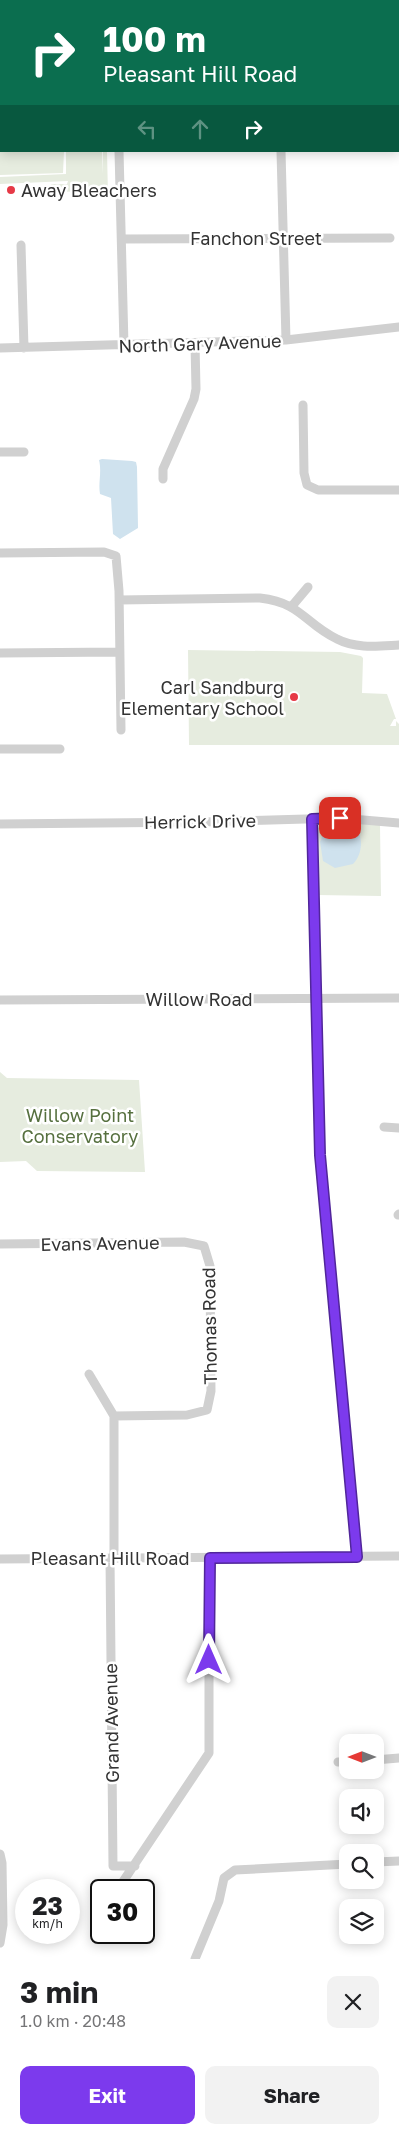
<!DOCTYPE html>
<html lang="en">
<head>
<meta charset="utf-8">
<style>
	:root { --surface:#fff; --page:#f2f2f2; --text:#202124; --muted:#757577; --accent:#7c3aed }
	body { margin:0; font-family:"Golos Text",sans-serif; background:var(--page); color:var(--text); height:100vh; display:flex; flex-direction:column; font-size:19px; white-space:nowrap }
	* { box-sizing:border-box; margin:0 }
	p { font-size:16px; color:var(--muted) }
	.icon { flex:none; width:28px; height:28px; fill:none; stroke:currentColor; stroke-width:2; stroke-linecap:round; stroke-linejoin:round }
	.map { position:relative; height:1959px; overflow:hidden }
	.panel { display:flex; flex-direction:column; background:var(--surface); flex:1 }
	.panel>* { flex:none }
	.guide { position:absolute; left:0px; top:0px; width:400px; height:152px; box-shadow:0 2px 12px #0003; background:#0b6e4f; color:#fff; overflow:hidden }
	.needle { width:32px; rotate:270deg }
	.fabs { position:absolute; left:339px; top:1734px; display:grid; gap:10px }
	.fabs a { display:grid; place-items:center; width:45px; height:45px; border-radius:10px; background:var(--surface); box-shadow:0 2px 12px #0003; font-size:25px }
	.speed { position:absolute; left:15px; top:1879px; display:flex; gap:10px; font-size:25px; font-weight:700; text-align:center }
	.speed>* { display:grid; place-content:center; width:65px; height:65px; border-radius:50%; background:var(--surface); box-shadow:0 2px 12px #0003; line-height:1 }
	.speed small { font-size:12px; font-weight:400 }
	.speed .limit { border:2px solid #111; border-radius:8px; background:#fff; color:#111 }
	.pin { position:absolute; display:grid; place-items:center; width:42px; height:42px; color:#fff; margin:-21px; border-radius:10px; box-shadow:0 2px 8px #0006 }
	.me { position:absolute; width:55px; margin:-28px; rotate:0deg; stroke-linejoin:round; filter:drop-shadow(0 0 4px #0008) }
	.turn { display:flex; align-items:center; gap:18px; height:105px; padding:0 20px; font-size:22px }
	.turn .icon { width:65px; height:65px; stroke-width:2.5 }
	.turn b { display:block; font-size:35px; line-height:42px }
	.lanes { display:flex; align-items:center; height:48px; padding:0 20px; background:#0003; justify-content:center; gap:25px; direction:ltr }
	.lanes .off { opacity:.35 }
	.round { display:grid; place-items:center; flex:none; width:52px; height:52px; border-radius:10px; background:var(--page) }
	.headline { display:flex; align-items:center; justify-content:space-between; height:85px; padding:0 20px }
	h1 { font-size:30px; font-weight:700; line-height:38px }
	.button { display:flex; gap:10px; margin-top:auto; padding:10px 20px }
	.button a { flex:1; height:58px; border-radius:10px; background:var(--accent); color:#fff; font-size:20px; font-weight:700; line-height:58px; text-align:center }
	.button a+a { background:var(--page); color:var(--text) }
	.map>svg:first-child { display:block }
</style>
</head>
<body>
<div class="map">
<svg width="399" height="1959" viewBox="0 0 399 1959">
	<rect width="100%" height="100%" fill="#fff"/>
	<path fill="#e6ecdf" d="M0 115 1 151H64L63 173 0 175Z
		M66 151H102L103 174V151H107L108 196H104L103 186H96V191L53 192 51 184H67L68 181 0 184V177L66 174Z
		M188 650 340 652 361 656 363 658 362 693 387 694 396 719H394L390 726H396V721L399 724V745H189Z
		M336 822 380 825 381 896 317 895V830L320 825Z
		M0 1072 7 1078 139 1080 145 1172 37 1171 26 1161 0 1162Z"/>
	<path fill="#cfe2ee" d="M102 459 132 461 136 462 137 467 138 528 120 539 113 534 111 498 100 494C98 483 102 472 99 460Z
		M338 826 356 828C364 838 362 855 353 864L335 868 323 861 320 842 324 832Z"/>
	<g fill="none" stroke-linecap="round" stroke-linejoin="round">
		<path stroke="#d0d0d0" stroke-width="9" d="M115 0V1
			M277 0V1
			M119 151 124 345
			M281 151 286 340
			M122 239 390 238
			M21 245 24 348
			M0 348 286 340 399 327
			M303 405 304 473 307 485 318 490H399
			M0 452H24
			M163 479V469L194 399 196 389 195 344
			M0 553 104 552 116 556 119 591 121 730
			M119 600 260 598C302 603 304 623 337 639 356 649 379 646 399 645
			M292 606 308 587
			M0 653 119 652
			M0 749H60
			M312 819 319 1155 357 1557
			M0 824 203 822 340 818 399 823
			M0 1000 399 998
			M384 1127 399 1128
			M398 1215 399 1214
			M0 1244 184 1242 204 1246 210 1266 211 1391 207 1410 187 1415 114 1416
			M89 1374 114 1416V1558
			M110 1558 113 1866H135
			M0 1559 399 1556
			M375 1760 399 1758
			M338 1762H348
			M0 1854 2 1863 3 1925 0 1943
			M375 1862 399 1861
			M122 1883 209 1753V1558
			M195 1959 219 1901 224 1878 235 1870 348 1864"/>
	</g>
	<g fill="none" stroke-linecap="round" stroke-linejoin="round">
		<g stroke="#51269a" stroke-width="12">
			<path id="route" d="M209 1660 210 1558 357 1557 320 1155 312 819 340 818"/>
		</g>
		<use href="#route" stroke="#7c3aed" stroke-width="9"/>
	</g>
	<g fill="#e63946" stroke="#fff" stroke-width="2">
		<circle cx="11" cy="190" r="5"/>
		<circle cx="294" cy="697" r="5"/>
	</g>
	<g text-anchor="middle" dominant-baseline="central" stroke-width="5" stroke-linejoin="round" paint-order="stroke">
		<g font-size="18" fill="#333" stroke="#fff" text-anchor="start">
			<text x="21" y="190">Away Bleachers</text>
			<text x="284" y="687" text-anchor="end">Carl Sandburg<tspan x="284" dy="21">Elementary School</tspan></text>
		</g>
		<g font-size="18" fill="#333" stroke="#fff">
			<text x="256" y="238">Fanchon Street</text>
			<text transform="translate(200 343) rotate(-2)">North Gary Avenue</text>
			<text transform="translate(200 821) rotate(-1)">Herrick Drive</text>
			<text x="199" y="999">Willow Road</text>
			<text transform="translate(100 1243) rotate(-1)">Evans Avenue</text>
			<text transform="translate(209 1326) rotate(-91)">Thomas Road</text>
			<text x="110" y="1558">Pleasant Hill Road</text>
			<text transform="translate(111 1723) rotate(-91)">Grand Avenue</text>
		</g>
		<g font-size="18" fill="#56703f" stroke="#fff">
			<text x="80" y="1115">Willow Point<tspan x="80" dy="21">Conservatory</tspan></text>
		</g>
	</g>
</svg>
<div class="fabs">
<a><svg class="needle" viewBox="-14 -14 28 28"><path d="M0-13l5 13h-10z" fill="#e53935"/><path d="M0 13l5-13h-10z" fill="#757577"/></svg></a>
<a><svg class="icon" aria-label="sound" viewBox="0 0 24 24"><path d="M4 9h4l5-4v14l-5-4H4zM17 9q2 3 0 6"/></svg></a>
<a><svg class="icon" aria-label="search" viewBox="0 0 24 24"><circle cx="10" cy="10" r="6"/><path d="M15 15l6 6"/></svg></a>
<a><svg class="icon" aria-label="layers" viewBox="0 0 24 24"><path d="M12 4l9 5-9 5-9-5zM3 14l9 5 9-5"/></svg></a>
</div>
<div class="speed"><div>23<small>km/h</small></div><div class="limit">30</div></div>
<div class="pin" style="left:340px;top:818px;background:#d93025"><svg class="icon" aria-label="arrive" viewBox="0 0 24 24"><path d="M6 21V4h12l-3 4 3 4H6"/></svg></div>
<svg class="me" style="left:209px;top:1660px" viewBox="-20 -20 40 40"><path d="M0-17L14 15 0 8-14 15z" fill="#7c3aed" stroke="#fff" stroke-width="4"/></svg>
<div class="guide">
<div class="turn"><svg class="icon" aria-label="right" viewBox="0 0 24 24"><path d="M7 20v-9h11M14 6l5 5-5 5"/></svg><div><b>100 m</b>Pleasant Hill Road</div></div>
<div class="lanes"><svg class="icon off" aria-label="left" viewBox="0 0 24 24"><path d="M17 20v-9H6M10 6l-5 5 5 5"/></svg><svg class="icon off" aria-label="ahead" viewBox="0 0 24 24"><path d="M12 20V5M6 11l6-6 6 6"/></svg><svg class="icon" aria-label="right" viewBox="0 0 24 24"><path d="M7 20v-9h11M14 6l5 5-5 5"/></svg></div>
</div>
</div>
<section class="panel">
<div class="headline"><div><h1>3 min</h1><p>1.0 km · 20:48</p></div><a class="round"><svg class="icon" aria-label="close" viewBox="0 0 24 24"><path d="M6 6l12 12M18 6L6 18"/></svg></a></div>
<div class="button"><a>Exit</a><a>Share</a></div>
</section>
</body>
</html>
